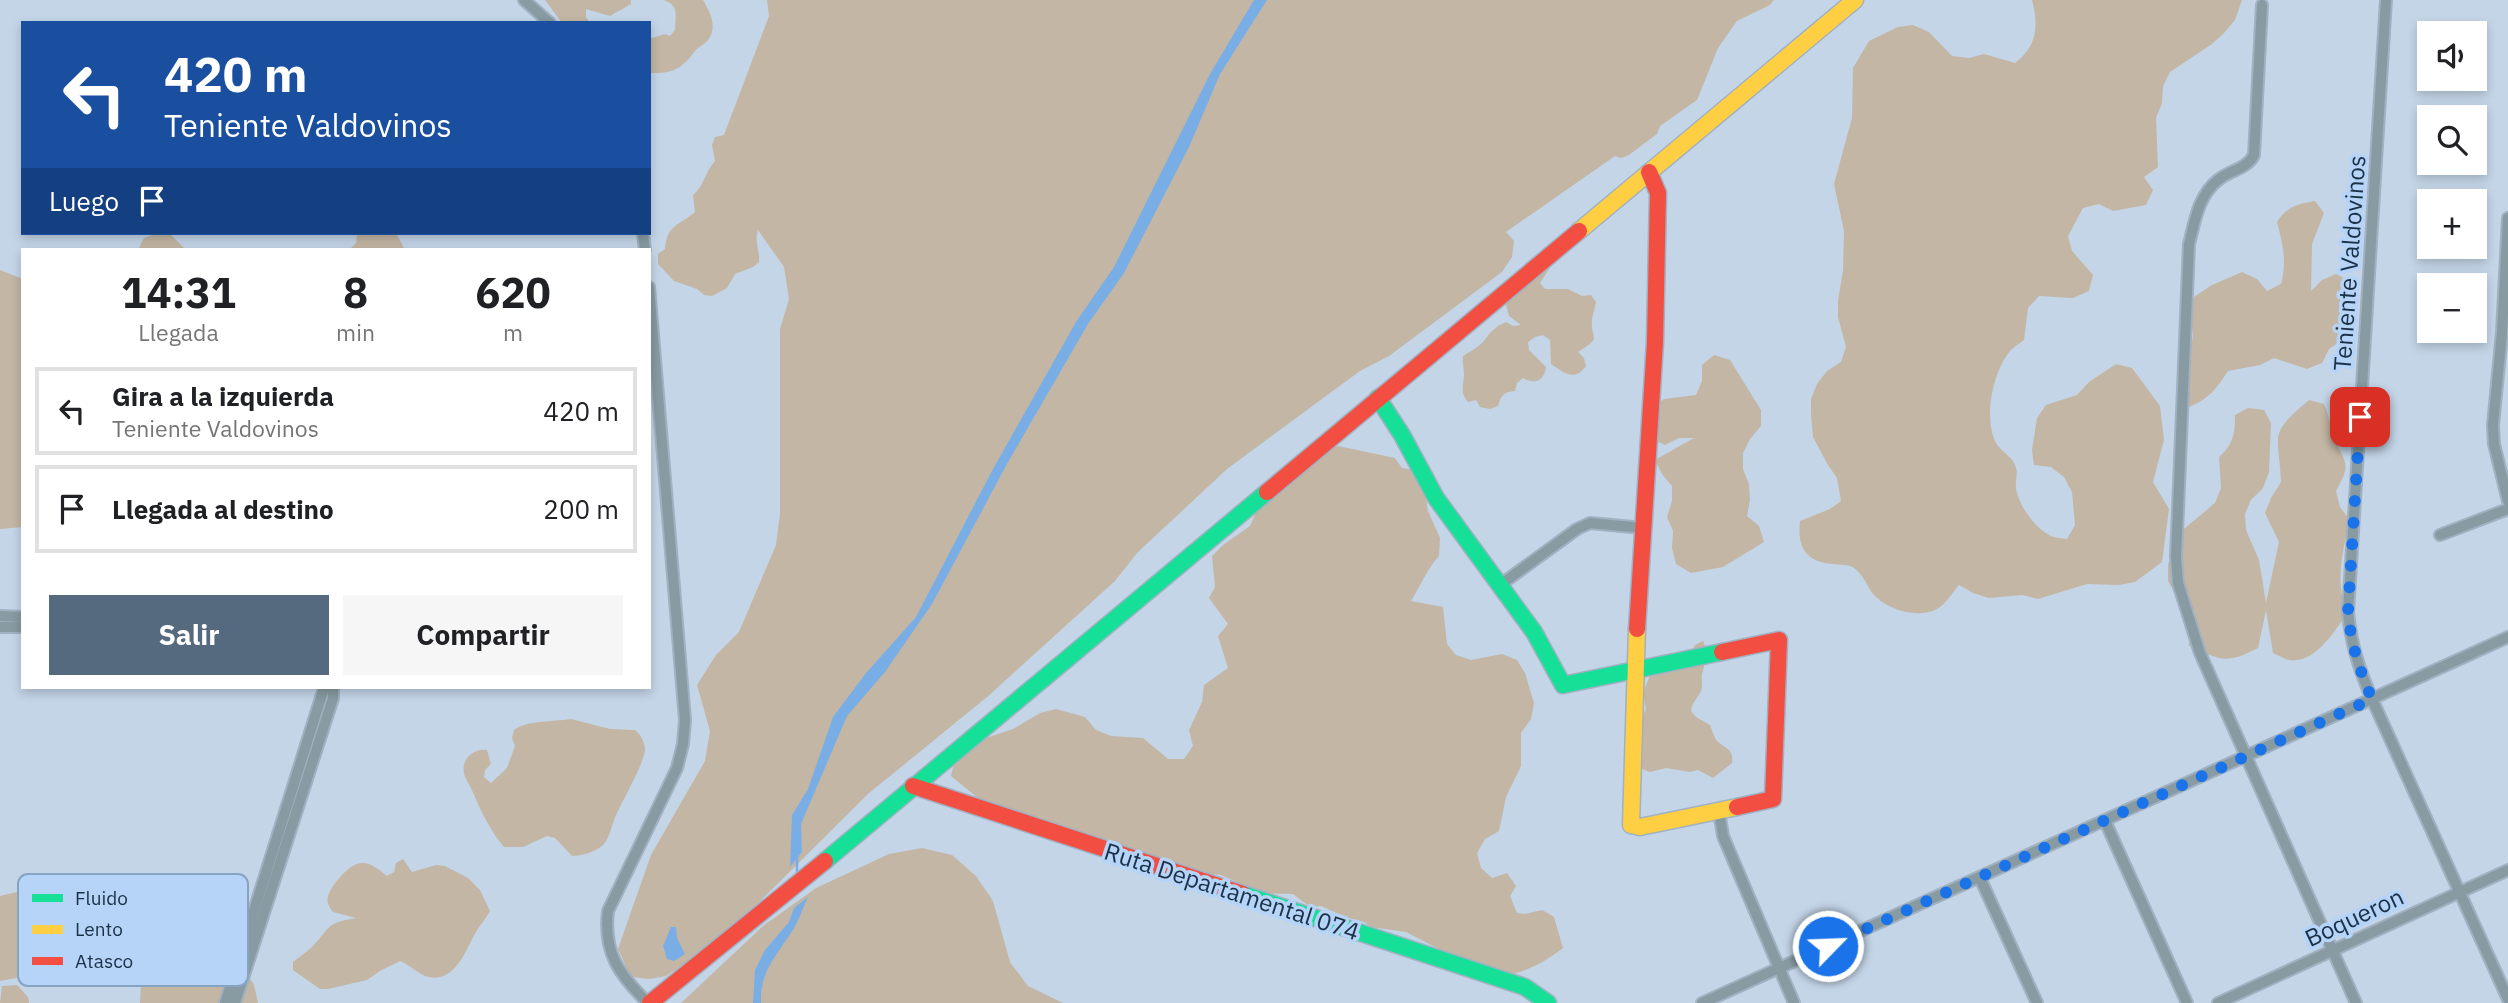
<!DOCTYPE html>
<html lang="es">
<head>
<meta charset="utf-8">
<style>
	:root { --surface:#fff; --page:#f6f6f6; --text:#202124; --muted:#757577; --line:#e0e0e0; --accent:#566a7f }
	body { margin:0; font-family:"IBM Plex Sans",sans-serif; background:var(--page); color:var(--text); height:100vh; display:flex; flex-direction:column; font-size:26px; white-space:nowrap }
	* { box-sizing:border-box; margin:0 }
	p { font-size:23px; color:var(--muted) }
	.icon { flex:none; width:38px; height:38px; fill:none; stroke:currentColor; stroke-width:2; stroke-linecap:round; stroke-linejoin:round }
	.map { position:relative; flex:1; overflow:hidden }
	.details { position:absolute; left:21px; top:248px; width:630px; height:441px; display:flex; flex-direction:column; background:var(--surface); border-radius:0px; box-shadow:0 4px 10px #0003 }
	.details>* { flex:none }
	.banner { position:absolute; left:21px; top:21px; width:630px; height:214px; border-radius:0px; box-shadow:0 4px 10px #0003; background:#1a4fa0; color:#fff; overflow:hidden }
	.fabs { position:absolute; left:2417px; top:21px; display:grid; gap:14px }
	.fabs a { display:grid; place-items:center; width:70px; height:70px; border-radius:0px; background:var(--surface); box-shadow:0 4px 10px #0003; font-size:35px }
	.pin { position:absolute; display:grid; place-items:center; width:60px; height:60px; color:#fff; margin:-30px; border-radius:14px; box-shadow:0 4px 10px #0006 }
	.me { position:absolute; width:77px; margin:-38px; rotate:66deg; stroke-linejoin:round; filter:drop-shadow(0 0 5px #0008) }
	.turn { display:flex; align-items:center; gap:24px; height:147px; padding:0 28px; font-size:32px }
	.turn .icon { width:91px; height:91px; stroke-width:2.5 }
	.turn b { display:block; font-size:49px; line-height:60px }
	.then { display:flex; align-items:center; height:66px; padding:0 28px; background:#0003; gap:14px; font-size:26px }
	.eta { display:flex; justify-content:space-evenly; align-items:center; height:119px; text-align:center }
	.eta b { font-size:42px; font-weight:800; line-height:49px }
	.primary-button { display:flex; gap:14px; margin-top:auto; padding:14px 28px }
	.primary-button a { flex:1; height:80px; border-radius:0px; background:var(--accent); color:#fff; font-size:28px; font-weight:800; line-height:80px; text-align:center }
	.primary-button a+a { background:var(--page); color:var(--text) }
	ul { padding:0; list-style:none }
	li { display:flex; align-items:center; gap:21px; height:88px; margin:0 14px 10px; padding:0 14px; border:4px solid var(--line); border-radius:0px }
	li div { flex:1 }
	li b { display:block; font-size:26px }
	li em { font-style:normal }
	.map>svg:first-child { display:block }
</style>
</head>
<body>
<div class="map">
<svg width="2508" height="1003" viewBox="0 0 2508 1003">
	<rect width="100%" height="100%" fill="#c4d5e8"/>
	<path fill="#c3b6a4" d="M545 0H631V4L610 16 586 9V17L590 23H562Z
		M664 0H703C710 12 718 27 708 40 704 45 698 47 695 51 682 69 672 74 649 73V36L652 38 665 34 670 36 675 30C675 15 680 6 664 0Z
		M767 0H1774L1770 5 1737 21 1718 48 1697 100 1660 126 1657 134 1629 155 1621 158 1615 156 1506 232 1514 241 1512 257 1502 272 1389 356 1360 371 1227 469 1137 553 1115 581 987 697 868 794 724 937 666 976 650 979 631 977 618 949 651 855 705 761 710 731 697 685 716 655 739 632 776 545 780 514V329L789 299 784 267 758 230C754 241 760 251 759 262L753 267 735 274 727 288 712 296 704 295 697 289 674 281 658 264V254L665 249C667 224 679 226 695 212L693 195C704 186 705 172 715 161L712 145 715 137 724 135 769 16Z
		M2032 0H2242L2235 20 2224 33 2212 44 2170 72 2163 86 2162 103 2156 118 2158 167 2144 177 2153 190 2146 205 2113 211 2099 204 2083 208 2068 236 2072 251 2093 275 2089 291 2073 298 2039 296 2028 308 2024 340C2020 343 2015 346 2011 350 1993 370 1983 418 1996 443 2001 452 2013 456 2016 468 2018 474 2015 482 2016 489 2019 506 2035 528 2051 536 2055 538 2062 538 2067 539L2075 525 2072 492 2064 477 2051 467 2034 465 2032 450 2037 418 2046 405 2077 395 2089 382 2116 364 2132 368 2160 406 2164 440 2153 482 2169 509 2162 562 2135 582 2119 585 2087 584 2038 599 2022 595 1989 598 1973 593 1959 585C1953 592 1946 604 1937 609 1917 619 1887 610 1873 594 1867 586 1863 574 1854 568 1849 564 1840 565 1833 564 1806 562 1797 548 1800 521L1830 509 1841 501 1837 478 1828 465 1813 437 1811 415V399L1817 384 1827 371 1841 362 1846 347 1838 317V301L1843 270 1844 231 1834 184 1852 118 1853 68 1869 41 1898 27 1913 25 1929 32 1952 56 1969 58 1984 54 2015 63C2037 46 2039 26 2032 0Z
		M2315 201 2324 213 2312 244 2311 291 2322 280 2336 274 2349 281C2340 298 2339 307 2347 325L2342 340 2329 349 2322 363 2307 369 2274 358 2260 365 2228 371C2217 388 2209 399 2189 407 2180 393 2173 377 2182 361 2186 352 2192 346 2193 336 2193 326 2187 313 2185 303L2212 285 2242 272 2257 279 2267 291 2281 284C2287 262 2283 245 2277 222 2287 207 2296 204 2315 201Z
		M158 233H169L186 250H138L144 238Z
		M357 233H396L405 250H324L326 248 350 249 356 243Z
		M1544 263 1549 269 1540 283 1545 289H1568L1582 296 1591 295 1596 302C1595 308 1593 314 1592 319 1590 341 1604 335 1578 352L1584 358 1586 366C1575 382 1564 373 1551 364L1550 340 1543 335 1535 337 1528 342 1529 350 1546 367C1544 381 1535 385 1523 378L1517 383 1515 391C1504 392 1501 395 1498 406L1490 409 1480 407 1476 400 1468 402C1459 391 1464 386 1464 374 1464 367 1462 363 1463 356 1469 352 1479 347 1483 342 1491 332 1494 327 1506 322L1513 326 1521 325 1509 316 1505 301Z
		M0 270 23 279V527L0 529Z
		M1714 355 1730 360 1761 410V426L1750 439 1743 453V469L1749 484 1750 500 1747 516 1759 526 1764 542 1723 567 1691 573 1676 564 1672 548 1673 531 1667 517 1672 501V486L1662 474 1655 460 1694 438H1679L1665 445 1650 438V409L1664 399 1696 395 1702 381V365Z
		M2309 400 2324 404C2329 415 2330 425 2334 436 2344 464 2353 461 2336 491L2340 507 2349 519C2344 551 2333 583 2348 612 2335 630 2316 664 2289 660 2284 659 2278 655 2273 653L2266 610 2258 648C2225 665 2220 660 2188 645L2193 640 2185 610 2168 581V565L2178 534 2215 503 2221 488 2219 457C2233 445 2235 434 2235 415L2248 408 2264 410 2271 423 2269 472 2263 488 2251 500 2245 514 2246 530 2259 560 2266 603 2279 542 2265 513 2271 498 2281 482C2279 432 2267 436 2309 400Z
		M1338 446 1395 458 1402 468 1409 469 1423 479 1428 511 1440 538 1439 556C1427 569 1421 585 1411 601L1443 607 1447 644 1456 655 1471 660 1502 654 1517 660 1525 673 1534 703 1531 719 1521 733V766L1506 797 1499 831 1485 839 1477 853 1481 868 1492 878 1507 873 1516 886 1510 896 1517 913 1525 914 1542 910 1554 917 1563 948C1537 968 1521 973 1490 979L1450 955 1406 932 1371 927 1364 922 1345 917 1321 906 1310 907 1293 894 1251 893 1237 882 1221 875 1198 873 1120 849 1114 843 1106 839 1056 832 999 809 978 798 951 776 955 759 983 739 1013 729 1040 713 1056 709 1085 717 1096 730 1111 736 1143 738 1168 759H1184L1193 746 1189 730 1202 702 1204 685 1228 668 1218 636 1228 624 1209 598 1215 587 1212 556 1223 545 1250 526 1256 512 1293 467Z
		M1703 641C1709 654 1705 662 1702 674 1701 680 1703 686 1701 691 1697 699 1692 702 1691 711L1696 717 1710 725C1712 730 1714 737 1717 741 1726 749 1734 749 1732 763L1713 778 1698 770 1690 772 1666 768 1650 772 1642 769 1637 763 1639 724 1646 709 1643 693 1652 670 1691 652 1695 645Z
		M571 719 610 729 635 730C641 735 644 741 645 749 645 763 620 804 614 820 611 828 609 839 603 845 595 852 582 856 572 856L555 838 547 836 523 847H504C489 829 480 809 471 788 469 784 465 778 464 773 461 759 474 748 487 750L491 764 485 770 484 777 491 783 507 768 515 746 512 738 514 730C527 720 553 722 571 719Z
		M922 848 952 855 976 876 993 901 1010 962 1028 986 1063 1003H681L763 926 816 888 889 854Z
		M403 859 412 872 436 865 445 866 468 878 480 890 490 911C486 918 481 924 477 930 467 947 456 983 429 977 418 975 411 965 400 961L380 971 367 980 328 989H320L293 970V962C299 957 305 953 311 948 331 928 324 923 356 918L333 912C329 907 326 902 328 896 331 886 347 867 357 864 369 860 379 870 387 876L394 872 396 863Z
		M42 886 83 911 100 914 163 905 180 906 196 911 231 965 245 971 254 985 258 1003H140L141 983 130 972 114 969 60 977 27 976 0 981V896Z
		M17 985 28 997 29 1003H0L2 986Z"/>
	<path fill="#78aee5" d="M1254 0H1267L1220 74 1189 147 1124 273 1088 324 1008 462 932 604 885 672 847 716 801 824 802 852 790 867 792 815 808 789 833 717 866 673 916 617 993 469 1076 322 1114 267 1210 74Z
		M808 897C803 907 800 918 794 928 779 953 759 971 761 1003H753L755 970 765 950 789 922 794 908Z
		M671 927H676L677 938 685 954 674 961 667 959 663 946Z"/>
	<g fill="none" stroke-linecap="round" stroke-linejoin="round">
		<path stroke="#78aee5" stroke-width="2.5" d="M797 856V874"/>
		<g stroke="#a1b1c2" stroke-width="14">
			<path id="street" d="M524 0 550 23
				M2386 0 2348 612C2351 644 2359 669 2372 699L2508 999
				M2262 5 2254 155C2247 169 2230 170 2218 180 2198 196 2195 221 2189 244L2176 557 2178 583 2200 653 2356 1003
				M2508 218 2502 332 2493 425 2494 444 2508 501
				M643 233 645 250
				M2440 535 2508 509
				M1500 585 1577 529 1590 523 1643 528
				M0 616 23 617
				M0 627H23
				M1719 811 1723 836 1794 1003
				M2105 821 2187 1003
				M1980 878 2037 1003
				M225 1003 324 688
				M235 1003 333 698V688
				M648 1003C619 975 603 952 608 911L677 768 683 744 685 720 649 287
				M1702 1003 2508 637
				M2218 1003 2508 870"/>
		</g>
		<g stroke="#a1b1c2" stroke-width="19">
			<path id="fast" d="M1378 398 1402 435 1436 498 1534 632 1563 685 1722 652
				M825 861 1267 492
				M1243 894 1525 987 1548 1003"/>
		</g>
		<g stroke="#a1b1c2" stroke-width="19">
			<path id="slow" d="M1579 231 1855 0
				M1637 629 1631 825 1640 827 1737 807"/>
		</g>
		<g stroke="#a1b1c2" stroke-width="19">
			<path id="jam" d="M1267 492 1579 231
				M1637 629 1655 342 1658 193 1649 172
				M1722 652 1779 640 1773 799 1737 807
				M913 786 1243 894
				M650 1003 825 861"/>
		</g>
		<use href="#street" stroke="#889ba2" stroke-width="10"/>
		<use href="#fast" stroke="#16e098" stroke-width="16"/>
		<use href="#slow" stroke="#ffcf43" stroke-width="16"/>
		<use href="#jam" stroke="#f24e42" stroke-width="16"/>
	</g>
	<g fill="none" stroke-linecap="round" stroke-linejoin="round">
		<path stroke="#1a73e8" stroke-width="12" stroke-dasharray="0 21.6" d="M1828 946 2372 699C2359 669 2351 644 2348 612L2360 417"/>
	</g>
	<g text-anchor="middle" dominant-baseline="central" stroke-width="7" stroke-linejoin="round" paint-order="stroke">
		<g font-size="24" fill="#1b3147" stroke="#b5d4f7">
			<text transform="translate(2349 263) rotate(-86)">Teniente Valdovinos</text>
			<text transform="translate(1232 891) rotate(18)">Ruta Departamental 074</text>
			<text transform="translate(2354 917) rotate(-25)">Boqueron</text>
		</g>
	</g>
	<rect x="18" y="874" width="230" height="112" rx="10" fill="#b5d4f7" stroke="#87a3c2" stroke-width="2"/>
	<rect x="32" y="894" width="31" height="8" fill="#16e098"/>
	<rect x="32" y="925" width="31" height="9" fill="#ffcf43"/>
	<rect x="32" y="957" width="31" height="8" fill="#f24e42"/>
	<g font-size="19" fill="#1b3147">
		<text x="75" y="905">Fluido</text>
		<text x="75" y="936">Lento</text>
		<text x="75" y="968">Atasco</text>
	</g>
</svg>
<div class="fabs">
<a><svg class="icon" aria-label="sound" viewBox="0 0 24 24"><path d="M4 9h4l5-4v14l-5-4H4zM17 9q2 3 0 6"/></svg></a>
<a><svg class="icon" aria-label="search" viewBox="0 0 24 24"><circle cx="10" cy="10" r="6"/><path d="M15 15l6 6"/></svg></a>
<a>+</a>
<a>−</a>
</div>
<div class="pin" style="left:2360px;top:417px;background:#d93025"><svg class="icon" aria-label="arrive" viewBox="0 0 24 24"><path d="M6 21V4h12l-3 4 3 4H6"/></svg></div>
<svg class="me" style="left:1828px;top:946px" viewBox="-20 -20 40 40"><circle r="17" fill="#1a73e8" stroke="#fff" stroke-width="3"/><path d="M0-11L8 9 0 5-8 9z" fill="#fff"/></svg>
<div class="banner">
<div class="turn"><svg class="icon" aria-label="left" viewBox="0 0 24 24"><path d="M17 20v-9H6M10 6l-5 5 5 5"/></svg><div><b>420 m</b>Teniente Valdovinos</div></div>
<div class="then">Luego<svg class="icon" aria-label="arrive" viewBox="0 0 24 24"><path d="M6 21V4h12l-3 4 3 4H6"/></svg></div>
</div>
<section class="details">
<div class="eta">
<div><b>14:31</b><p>Llegada</p></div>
<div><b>8</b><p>min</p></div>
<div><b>620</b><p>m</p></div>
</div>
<ul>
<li><svg class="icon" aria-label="left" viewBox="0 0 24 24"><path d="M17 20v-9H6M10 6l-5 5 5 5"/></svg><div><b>Gira a la izquierda</b><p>Teniente Valdovinos</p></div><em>420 m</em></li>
<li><svg class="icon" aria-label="arrive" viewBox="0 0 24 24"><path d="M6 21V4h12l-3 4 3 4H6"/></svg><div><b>Llegada al destino</b></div><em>200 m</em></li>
</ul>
<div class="primary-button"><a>Salir</a><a>Compartir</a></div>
</section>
</div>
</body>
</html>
